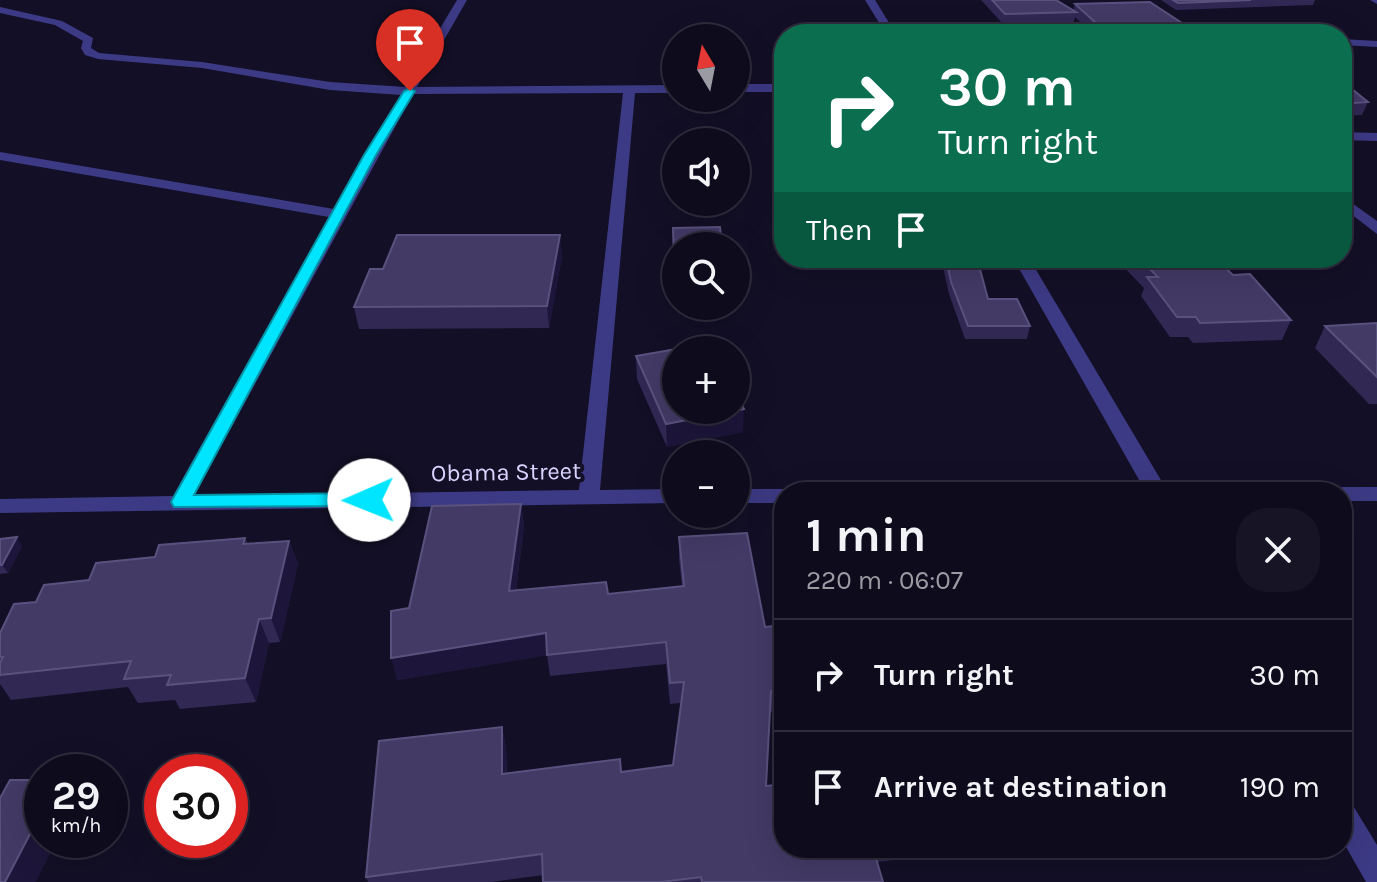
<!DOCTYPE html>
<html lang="en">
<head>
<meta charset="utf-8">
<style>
	:root { --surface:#0e0b1c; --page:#171425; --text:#f1f3f6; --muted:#9b9ba3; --line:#2e2b3b }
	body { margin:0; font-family:Karla,sans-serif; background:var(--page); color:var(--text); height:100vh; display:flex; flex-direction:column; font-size:30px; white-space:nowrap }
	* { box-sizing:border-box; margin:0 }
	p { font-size:26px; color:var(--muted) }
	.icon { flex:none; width:44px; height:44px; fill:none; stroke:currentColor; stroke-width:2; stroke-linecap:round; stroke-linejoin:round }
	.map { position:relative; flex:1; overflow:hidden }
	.details { position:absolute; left:774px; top:482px; width:578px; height:376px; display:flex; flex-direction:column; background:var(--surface); border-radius:32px; box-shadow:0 8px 32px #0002,0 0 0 2px var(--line) }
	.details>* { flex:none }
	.hud { position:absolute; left:774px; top:24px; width:578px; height:244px; border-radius:32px; box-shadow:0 8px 32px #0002,0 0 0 2px var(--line); background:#0b6e4f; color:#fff; overflow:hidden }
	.needle { width:52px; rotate:350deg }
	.fabs { position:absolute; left:662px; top:24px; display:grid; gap:16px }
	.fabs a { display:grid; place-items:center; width:88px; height:88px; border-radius:50%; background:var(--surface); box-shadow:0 8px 32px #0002,0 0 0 2px var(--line); font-size:40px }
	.speed { position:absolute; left:24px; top:754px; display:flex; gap:16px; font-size:40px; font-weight:700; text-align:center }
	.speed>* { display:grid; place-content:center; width:104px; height:104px; border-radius:50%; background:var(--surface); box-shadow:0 8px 32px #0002,0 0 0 2px var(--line); line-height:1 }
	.speed small { font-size:20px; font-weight:400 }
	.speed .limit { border:12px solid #d22; background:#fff; color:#111 }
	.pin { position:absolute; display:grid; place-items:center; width:68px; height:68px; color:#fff; margin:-82px -34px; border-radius:50% 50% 50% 0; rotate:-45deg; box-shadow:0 0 8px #0007 }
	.pin .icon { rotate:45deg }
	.me { position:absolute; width:88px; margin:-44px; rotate:269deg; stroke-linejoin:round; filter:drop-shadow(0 0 6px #0008) }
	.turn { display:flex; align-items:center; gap:28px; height:168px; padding:0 32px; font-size:36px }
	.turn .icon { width:104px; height:104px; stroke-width:2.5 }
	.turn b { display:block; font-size:56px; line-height:68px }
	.then { display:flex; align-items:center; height:76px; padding:0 32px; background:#0003; gap:16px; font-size:30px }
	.round { display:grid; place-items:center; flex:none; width:84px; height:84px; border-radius:32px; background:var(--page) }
	.summary { display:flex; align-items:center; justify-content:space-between; height:136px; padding:0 32px }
	h1 { font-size:48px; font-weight:700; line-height:60px }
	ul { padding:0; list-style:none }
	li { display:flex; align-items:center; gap:24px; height:112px; padding:0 32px; border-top:2px solid var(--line) }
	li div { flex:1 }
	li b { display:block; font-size:30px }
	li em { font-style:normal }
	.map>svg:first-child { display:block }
</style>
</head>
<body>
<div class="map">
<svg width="1377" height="882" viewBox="0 0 1377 882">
	<rect width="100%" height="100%" fill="#130f26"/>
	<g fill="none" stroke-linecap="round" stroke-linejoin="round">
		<path fill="#3d3a85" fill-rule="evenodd" d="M457 0H467L417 87 676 85V93H635L600 490 676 489V503L0 513V499L173 496 329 217 0 160V152L334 209 401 95 330 90 202 68 98 59 85 55 81 48 83 41 55 25 0 13V7L62 21 93 38 91 48 99 53 202 62 330 82 405 87ZM623 93 579 490 194 496 413 94Z
			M865 0H875L896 34H886Z
			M1370 0H1377V4Z
			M1342 39 1377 41V47L1342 45Z
			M736 84H784V92H736Z
			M1342 132 1377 133V141L1342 140Z
			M1342 196 1377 221V234L1342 207Z
			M1013 258H1029L1168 492H1146Z
			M1342 487H1377V501H1342V492H1333Z
			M736 489H784L792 492H784V503H736Z
			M1342 800 1352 804 1377 845V882H1366L1342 840Z"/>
	</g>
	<path fill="#312854" d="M981 0H1056L1073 11 1075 4 1182 23 1216 34H1093L1075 17 1074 22 1003 24Z
		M1161 0H1315L1313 5 1176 10Z
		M1342 81 1368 102 1362 115 1342 116Z
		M673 228 676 246V306H726V309L675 310Z
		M562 256 549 328 359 329 354 307 383 269Z
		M941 258H977L988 299 1030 326 1027 339H965L949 294Z
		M1115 258H1214L1233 275 1291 320 1282 340 1193 343 1188 337H1170L1141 296 1144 288Z
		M1377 323V404H1369L1315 348 1325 326Z
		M676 350 743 432 667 447 637 379 636 356Z
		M521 504 524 525 516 591 608 594 682 586 679 559V537L765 627 784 625V710L770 712 766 786 784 848H960L959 852 877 862 883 882H543V875L491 882H368L366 877 502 727 506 748 507 774 621 772 673 765 681 703 670 704 666 664 550 676 547 655 397 680Z
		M245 538 248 544 289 541 298 564 280 642 269 643 256 702 180 709 175 700 138 703 128 687 11 700 0 684V633L36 602 89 580 155 557Z
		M0 539 22 546 8 573 0 574Z"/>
	<path fill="#1d163a" d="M560 235 562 256 549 328 547 306Z
		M744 409 743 432 667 447 666 424Z
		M521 504 524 525 513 613 509 591Z
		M17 537 22 546 8 573 2 565Z
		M289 541 298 564 280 642 271 618Z
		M259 619 269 643 256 702 245 678Z
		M546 633 549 655 397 680 391 658Z
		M502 727 506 748 507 796 502 774Z
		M42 811V840H57L36 882H5Z"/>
	<path fill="#433a66" stroke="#5a527e" stroke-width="2" d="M992 0H1056L1076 12 1005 14Z
		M1173 0H1251L1178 3Z
		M1150 2 1182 23 1203 24 1216 34H1108L1075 4Z
		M1342 81 1368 102 1342 104Z
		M720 227 722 246H676L675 295 673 228Z
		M397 235H560L547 306 354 307 370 269H383Z
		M946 258H977L988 299H1017L1030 326H968L951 282Z
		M1139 258H1214L1233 275 1250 274 1291 320 1200 323 1196 317H1177L1147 277H1158Z
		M1377 323V377L1325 326Z
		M693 346 695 350H676V410H736V394L744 409 666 424 636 356Z
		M521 504 509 591 606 582 608 594 684 586 679 537 747 533 765 627 784 625V689L771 691 766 786 784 784V848H873L883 882H702L701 877 661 882H543L542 854 366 877 379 741 502 727V774L620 759 621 772 673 765 684 682 670 683 666 642 547 655 546 633 391 658V611L409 608 432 506Z
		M17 537 2 565H0V539Z
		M245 538 243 544 289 541 271 618 259 619 245 678 167 685 171 675 124 679 131 661 0 675V663L3 657H0V633L14 604 36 602 44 585 89 580 96 563 155 557 159 545Z
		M10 780H42V811L5 882H0V798Z"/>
	<path fill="#00e5ff" stroke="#0095a6" stroke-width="2" d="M410 88 415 91 376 155 194 495 369 493 379 500 369 506 174 507 171 502 364 155 404 91Z"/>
	<g text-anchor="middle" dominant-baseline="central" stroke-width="8" stroke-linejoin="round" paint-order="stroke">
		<g font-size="24" fill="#d9d4ff" stroke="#130f26">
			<text transform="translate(506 472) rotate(-1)">Obama Street</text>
		</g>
	</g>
</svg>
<div class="fabs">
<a><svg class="needle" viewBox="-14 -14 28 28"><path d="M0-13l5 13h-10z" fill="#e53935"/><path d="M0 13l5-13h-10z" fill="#9b9ba3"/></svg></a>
<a><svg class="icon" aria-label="sound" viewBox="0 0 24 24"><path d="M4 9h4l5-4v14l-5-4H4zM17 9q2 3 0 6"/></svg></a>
<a><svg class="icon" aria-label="search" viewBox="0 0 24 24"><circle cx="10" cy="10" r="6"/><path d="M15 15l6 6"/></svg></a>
<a>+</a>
<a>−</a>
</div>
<div class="speed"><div>29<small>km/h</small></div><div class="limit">30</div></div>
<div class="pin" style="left:410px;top:91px;background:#d93025"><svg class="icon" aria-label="arrive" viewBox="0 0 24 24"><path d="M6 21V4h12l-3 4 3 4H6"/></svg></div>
<svg class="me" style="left:369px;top:500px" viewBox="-20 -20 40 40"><circle r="19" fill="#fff"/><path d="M0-13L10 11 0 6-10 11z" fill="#00e5ff"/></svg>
<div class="hud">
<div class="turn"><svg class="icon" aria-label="right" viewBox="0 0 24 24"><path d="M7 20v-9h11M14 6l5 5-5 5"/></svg><div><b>30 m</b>Turn right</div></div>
<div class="then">Then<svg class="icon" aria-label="arrive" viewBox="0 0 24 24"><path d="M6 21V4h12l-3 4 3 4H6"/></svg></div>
</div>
<section class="details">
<div class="summary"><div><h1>1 min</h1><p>220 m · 06:07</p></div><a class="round"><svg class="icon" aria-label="close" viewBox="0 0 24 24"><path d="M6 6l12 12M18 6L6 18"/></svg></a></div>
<ul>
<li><svg class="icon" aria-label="right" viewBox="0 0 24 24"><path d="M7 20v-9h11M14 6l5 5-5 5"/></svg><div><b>Turn right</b></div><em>30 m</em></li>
<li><svg class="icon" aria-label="arrive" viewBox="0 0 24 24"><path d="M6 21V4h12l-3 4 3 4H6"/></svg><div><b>Arrive at destination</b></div><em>190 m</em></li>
</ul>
</section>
</div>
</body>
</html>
